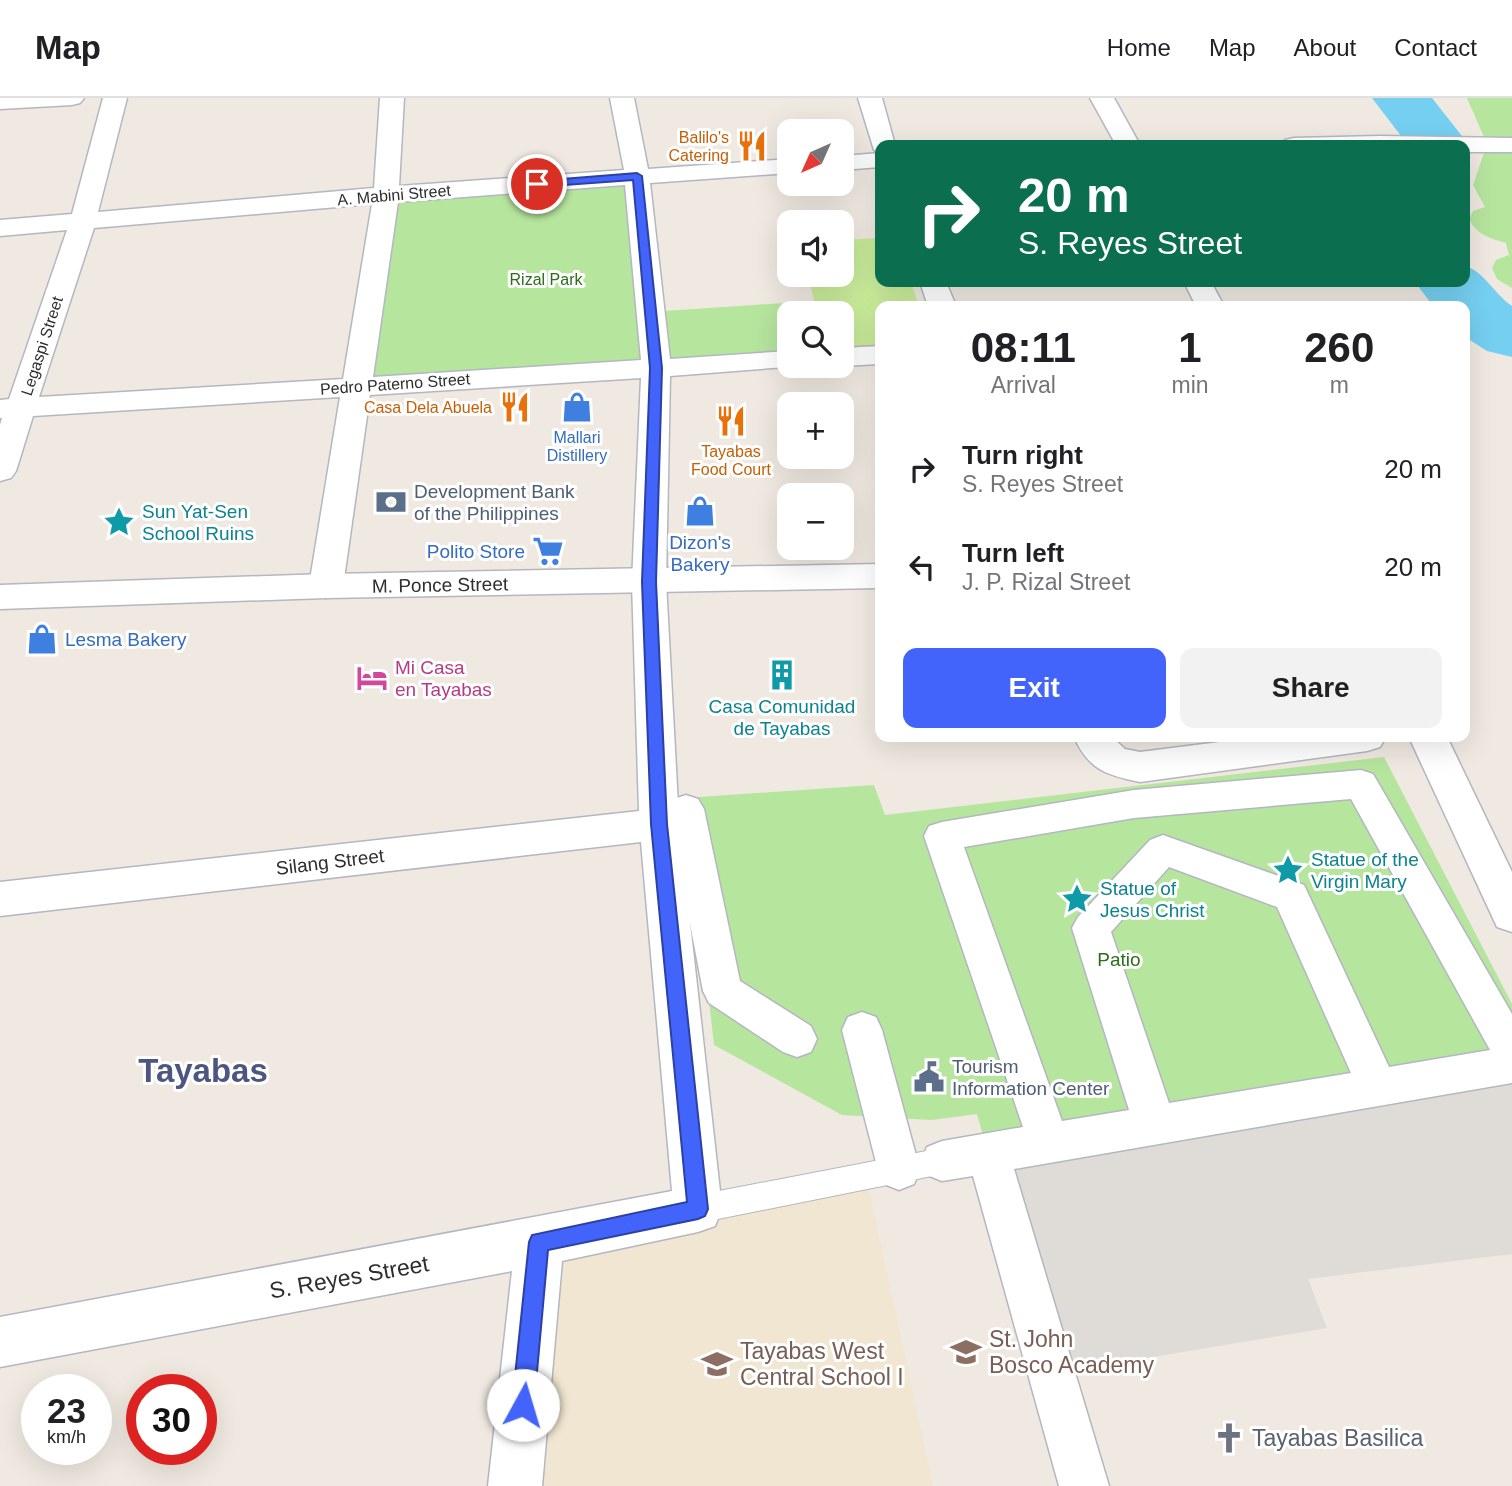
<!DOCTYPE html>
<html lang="en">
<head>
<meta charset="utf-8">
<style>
	:root { --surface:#fff; --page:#f2f2f2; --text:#202124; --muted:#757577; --line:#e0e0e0; --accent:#4264fb }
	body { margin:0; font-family:Helvetica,sans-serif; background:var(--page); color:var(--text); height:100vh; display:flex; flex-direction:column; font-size:26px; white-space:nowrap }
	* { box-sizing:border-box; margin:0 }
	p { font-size:23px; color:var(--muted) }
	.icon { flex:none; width:38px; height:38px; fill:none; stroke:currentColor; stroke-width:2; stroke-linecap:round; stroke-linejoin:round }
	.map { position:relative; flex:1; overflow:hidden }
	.side { position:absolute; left:875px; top:203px; width:595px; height:441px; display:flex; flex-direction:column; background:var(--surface); border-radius:14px; box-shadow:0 7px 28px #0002 }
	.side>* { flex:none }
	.guide { position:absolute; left:875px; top:42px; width:595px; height:147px; border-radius:14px; box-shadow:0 7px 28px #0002; background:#0b6e4f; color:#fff; overflow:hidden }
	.needle { width:46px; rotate:225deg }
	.fabs { position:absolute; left:777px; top:21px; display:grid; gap:14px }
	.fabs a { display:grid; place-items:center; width:77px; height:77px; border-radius:14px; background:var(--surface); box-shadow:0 7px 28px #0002; font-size:35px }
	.speed { position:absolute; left:21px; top:1276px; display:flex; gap:14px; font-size:35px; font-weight:700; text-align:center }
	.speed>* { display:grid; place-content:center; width:91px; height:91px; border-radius:50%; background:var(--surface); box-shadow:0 7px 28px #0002; line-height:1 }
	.speed small { font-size:18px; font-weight:400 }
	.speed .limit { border:10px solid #d22; background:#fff; color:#111 }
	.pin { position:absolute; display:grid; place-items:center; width:60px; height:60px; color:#fff; margin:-30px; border:4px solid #fff; border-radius:50%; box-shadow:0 2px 7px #0007 }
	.me { position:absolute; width:77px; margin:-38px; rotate:6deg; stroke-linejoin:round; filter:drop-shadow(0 0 5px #0008) }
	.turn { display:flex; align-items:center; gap:24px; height:147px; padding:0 28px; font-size:32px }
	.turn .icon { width:91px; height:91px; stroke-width:2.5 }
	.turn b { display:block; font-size:49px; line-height:60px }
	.eta { display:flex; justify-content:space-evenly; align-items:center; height:119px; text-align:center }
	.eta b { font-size:42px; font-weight:800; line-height:49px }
	.cta { display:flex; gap:14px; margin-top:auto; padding:14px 28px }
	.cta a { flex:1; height:80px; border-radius:14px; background:var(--accent); color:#fff; font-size:28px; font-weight:800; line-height:80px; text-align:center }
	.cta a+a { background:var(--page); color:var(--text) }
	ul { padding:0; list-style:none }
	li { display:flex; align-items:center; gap:21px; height:98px; padding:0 28px }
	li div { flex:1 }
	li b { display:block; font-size:26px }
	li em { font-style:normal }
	header { display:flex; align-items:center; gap:42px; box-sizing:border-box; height:98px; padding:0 35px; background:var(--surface); border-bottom:2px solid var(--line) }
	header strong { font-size:33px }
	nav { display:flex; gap:38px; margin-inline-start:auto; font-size:24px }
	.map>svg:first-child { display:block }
</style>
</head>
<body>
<header>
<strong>Map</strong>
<nav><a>Home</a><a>Map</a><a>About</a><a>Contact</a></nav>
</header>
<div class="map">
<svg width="1512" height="1388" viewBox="0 0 1512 1388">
	<rect width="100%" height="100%" fill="#efe9e1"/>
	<path fill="#f0e6d1" d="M866 1078 933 1388H515L539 1144Z"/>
	<path fill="#b6e59e" d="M1467 0H1512V190L1497 181 1492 170 1496 162 1509 157 1506 145C1490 140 1477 137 1469 121L1473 113 1485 109 1473 87 1487 46Z
		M637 78 650 214 814 203 817 215H789V262L356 289 386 97Z
		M1384 659 1512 906V967L988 1055 977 1016 931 1022 842 1017 714 947 710 911 671 701 874 687 885 717Z"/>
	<path fill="#c9ec9a" d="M880 140V184H911L919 208H880V250L842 252V215H817L808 177H842V142Z"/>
	<path fill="#dfdcd8" d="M1512 967V1156L1308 1181 1327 1230 1063 1274 988 1055Z"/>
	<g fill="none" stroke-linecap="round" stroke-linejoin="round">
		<path fill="#75cff0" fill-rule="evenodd" d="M1372 0H1432L1469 47 1465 53V47H1408Z
			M1465 168C1483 172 1495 197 1512 208V259L1487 253 1465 239V208H1433L1415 184H1465Z"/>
		<g stroke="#b4b7c1" stroke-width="2">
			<path id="service" d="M942 1050 952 1054 956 1063 952 1072 942 1076 698 1125 688 1121 684 1111 688 1101 698 1097Z"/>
		</g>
		<g stroke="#b4b7c1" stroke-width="3">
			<path id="pedestrian" d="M1361 672 1373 676 1512 916V985L1014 1071 1109 1388H1059L973 1078 942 1083 927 1077 921 1063 927 1049 942 1043 1023 1029 924 738 929 728 942 724 1134 692ZM1351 701 1490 952 1389 969 1304 787 1163 737 1150 742 1078 819 1072 830 1129 1012 1062 1023 964 749 1134 720ZM1169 769 1277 809 1351 975 1169 1005 1111 834Z
				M686 697 698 701 704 711 740 883 811 928 817 941 811 954 797 959 783 954 709 905 703 893 668 711 674 701Z
				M862 914 876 919 882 932 920 1072 914 1086 899 1092 884 1086 878 1072 842 932 848 919Z"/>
		</g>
		<g stroke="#b4b7c1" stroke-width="3">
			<path id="minor" d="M0 0H84L80 5 72 7 0 11Z
				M103 0H127L98 114 374 90 380 0H404L399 88 624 72 610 0H634L648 71 789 61V75L650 85 670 261 789 253V268H799L670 278 666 484 679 726 722 1111 715 1128 698 1134 562 1163 542 1388H488L512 1173 0 1269V1219L672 1093 641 744 0 818V784L639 713 632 484 641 280 370 297 343 488 338 496 326 500 314 496 309 488 340 299 33 318 16 373 11 380 0 383V327L2 320H0V302L9 301 67 132 0 138V122L72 116ZM625 87 641 262 373 279 398 104ZM372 106 343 281 39 299 94 130Z
				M1090 0H1114L1140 47H1116Z
				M1380 38 1512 40V54H1465V47H1282L1285 42 1294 40Z
				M880 55V69L842 72V58Z
				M1184 184H1211L1224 208H1196Z
				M880 248V266L842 268V250Z
				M1074 639H1112L1125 651 1140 654 1259 639H1386L1380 649 1367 653 1140 684C1106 677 1089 672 1074 639Z"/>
		</g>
		<g stroke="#b4b7c1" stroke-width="3">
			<path id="tertiary" d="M858 0H882L895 47H880V54L874 52Z
				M920 184H946L956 208H928Z
				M880 466V490L326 500 0 511V487L326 476Z
				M1409 639H1447L1512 774V834L1497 829Z"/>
		</g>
		<use href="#service" fill="#fff" fill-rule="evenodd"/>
		<use href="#pedestrian" fill="#fff" fill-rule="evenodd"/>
		<use href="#minor" fill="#fff" fill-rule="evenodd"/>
		<use href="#tertiary" fill="#fff" fill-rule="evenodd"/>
	</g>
	<path fill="#4264fb" stroke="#2b41a3" stroke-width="2" d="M637 75 642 78 662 270 656 484 667 726 708 1111 705 1118 698 1121 548 1152 534 1307 531 1314 523 1318 515 1314 512 1307 529 1144 532 1137 687 1104 651 726 642 484 650 270 633 82 537 89 532 86 537 83Z"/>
	<defs>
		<g id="restaurant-bare" transform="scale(2.415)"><path d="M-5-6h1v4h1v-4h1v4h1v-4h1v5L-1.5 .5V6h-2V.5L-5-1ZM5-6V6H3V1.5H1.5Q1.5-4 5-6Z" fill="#e8710a" stroke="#fff" stroke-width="2.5" paint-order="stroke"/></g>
		<g id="shop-bare" transform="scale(2.415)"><path d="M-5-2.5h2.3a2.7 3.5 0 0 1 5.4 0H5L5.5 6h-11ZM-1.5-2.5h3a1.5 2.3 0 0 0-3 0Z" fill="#3f7fe0" stroke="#fff" stroke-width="2.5" paint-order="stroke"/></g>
		<g id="bank-bare" transform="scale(2.415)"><path d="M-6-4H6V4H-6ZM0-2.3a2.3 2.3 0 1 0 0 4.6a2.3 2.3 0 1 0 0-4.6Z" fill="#5c6f8a" stroke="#fff" stroke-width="2.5" paint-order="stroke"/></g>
		<g id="sight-bare" transform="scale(2.415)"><path d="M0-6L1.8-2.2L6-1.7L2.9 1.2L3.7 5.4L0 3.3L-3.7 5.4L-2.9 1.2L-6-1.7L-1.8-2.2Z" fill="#0f9aa8" stroke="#fff" stroke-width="2.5" paint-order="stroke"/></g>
		<g id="supermarket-bare" transform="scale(2.415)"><path d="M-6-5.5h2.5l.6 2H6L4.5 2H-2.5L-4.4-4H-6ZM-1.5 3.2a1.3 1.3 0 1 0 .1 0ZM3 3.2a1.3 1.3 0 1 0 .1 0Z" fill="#3f7fe0" stroke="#fff" stroke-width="2.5" paint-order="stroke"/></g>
		<g id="building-bare" transform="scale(2.415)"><path d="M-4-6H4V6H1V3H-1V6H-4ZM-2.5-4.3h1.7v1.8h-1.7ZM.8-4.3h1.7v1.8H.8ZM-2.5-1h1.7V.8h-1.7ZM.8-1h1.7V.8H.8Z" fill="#0f9aa8" stroke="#fff" stroke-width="2.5" paint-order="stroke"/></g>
		<g id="hotel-bare" transform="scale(2.415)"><path d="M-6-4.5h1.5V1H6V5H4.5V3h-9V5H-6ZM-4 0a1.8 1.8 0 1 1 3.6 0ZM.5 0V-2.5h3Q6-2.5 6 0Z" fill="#d1479c" stroke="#fff" stroke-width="2.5" paint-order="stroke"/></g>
		<g id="civic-bare" transform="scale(2.415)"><path d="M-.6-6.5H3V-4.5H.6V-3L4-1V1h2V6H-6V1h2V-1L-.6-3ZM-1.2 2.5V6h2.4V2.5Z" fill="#5c6f8a" stroke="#fff" stroke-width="2.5" paint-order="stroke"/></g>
		<g id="school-bare" transform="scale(2.415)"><path d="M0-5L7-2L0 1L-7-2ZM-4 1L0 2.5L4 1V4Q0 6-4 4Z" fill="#8d6e63" stroke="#fff" stroke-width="2.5" paint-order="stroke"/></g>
		<g id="church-bare" transform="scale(2.415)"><path d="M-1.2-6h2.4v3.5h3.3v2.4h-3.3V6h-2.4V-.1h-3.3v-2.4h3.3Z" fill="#6b7280" stroke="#fff" stroke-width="2.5" paint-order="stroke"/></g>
	</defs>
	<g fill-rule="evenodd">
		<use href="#restaurant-bare" x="752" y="48"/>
		<use href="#restaurant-bare" x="515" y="309"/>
		<use href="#shop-bare" x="577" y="309"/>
		<use href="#restaurant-bare" x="731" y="323"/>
		<use href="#bank-bare" x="391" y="404"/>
		<use href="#shop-bare" x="700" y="413"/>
		<use href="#sight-bare" x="119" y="424"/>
		<use href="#supermarket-bare" x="548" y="453"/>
		<use href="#shop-bare" x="42" y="541"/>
		<use href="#building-bare" x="782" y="577"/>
		<use href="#hotel-bare" x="372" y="580"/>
		<use href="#sight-bare" x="1288" y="772"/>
		<use href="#sight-bare" x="1077" y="801"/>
		<use href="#civic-bare" x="929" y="979"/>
		<use href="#school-bare" x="966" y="1254"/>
		<use href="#school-bare" x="717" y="1266"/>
		<use href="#church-bare" x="1229" y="1340"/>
	</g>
	<g text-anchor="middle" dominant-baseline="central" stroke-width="6" stroke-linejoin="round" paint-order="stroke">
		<g font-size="16" fill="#c56008" stroke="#fff" text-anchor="end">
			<text x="729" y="39">Balilo's<tspan x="729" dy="18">Catering</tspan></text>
			<text x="492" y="309">Casa Dela Abuela</text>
			<text x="731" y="353" text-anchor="middle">Tayabas<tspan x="731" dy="18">Food Court</tspan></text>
		</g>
		<g font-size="16" fill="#2e2e2e" stroke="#fff">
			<text transform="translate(394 97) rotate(-5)">A. Mabini Street</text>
			<text transform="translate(42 248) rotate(-72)">Legaspi Street</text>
			<text transform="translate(395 286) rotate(-4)">Pedro Paterno Street</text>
		</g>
		<g font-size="16" fill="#2c6e1b" stroke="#fff">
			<text x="546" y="181">Rizal Park</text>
		</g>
		<g font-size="16" fill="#366cbe" stroke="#fff">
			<text x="577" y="339">Mallari<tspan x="577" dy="18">Distillery</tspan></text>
		</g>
		<g font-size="19" fill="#4e5e75" stroke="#fff" text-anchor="start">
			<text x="414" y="393">Development Bank<tspan x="414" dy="22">of the Philippines</tspan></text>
			<text x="952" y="968">Tourism<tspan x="952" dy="22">Information Center</tspan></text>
		</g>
		<g font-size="19" fill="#0d838f" stroke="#fff" text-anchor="start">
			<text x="142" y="413">Sun Yat-Sen<tspan x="142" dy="22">School Ruins</tspan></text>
			<text x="782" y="608" text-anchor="middle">Casa Comunidad<tspan x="782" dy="22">de Tayabas</tspan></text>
			<text x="1311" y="761">Statue of the<tspan x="1311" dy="22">Virgin Mary</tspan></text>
			<text x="1100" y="790">Statue of<tspan x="1100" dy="22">Jesus Christ</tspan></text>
		</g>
		<g font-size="19" fill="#366cbe" stroke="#fff">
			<text x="700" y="444">Dizon's<tspan x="700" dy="22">Bakery</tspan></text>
			<text x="525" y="453" text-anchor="end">Polito Store</text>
			<text x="65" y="541" text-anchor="start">Lesma Bakery</text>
		</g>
		<g font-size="19" fill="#2e2e2e" stroke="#fff">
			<text transform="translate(440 487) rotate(-1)">M. Ponce Street</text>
			<text transform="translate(330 764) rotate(-7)">Silang Street</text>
		</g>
		<g font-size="19" fill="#b23c85" stroke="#fff" text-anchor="start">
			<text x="395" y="569">Mi Casa<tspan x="395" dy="22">en Tayabas</tspan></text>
		</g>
		<g font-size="19" fill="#2c6e1b" stroke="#fff">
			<text x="1119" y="861">Patio</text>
		</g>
		<g font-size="23" fill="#2e2e2e" stroke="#fff">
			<text transform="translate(349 1179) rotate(-10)">S. Reyes Street</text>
		</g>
		<g font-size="23" fill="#785e54" stroke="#fff" text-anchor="start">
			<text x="989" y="1241">St. John<tspan x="989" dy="26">Bosco Academy</tspan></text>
			<text x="740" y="1253">Tayabas West<tspan x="740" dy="26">Central School I</tspan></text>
		</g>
		<g font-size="23" fill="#5b616d" stroke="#fff" text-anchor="start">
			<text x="1252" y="1340">Tayabas Basilica</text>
		</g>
		<g font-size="33" font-weight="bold" fill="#4d5680" stroke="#fff">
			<text x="203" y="972">Tayabas</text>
		</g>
	</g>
</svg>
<div class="fabs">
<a><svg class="needle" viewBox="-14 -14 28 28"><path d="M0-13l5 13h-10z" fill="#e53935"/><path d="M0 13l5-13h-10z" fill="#757577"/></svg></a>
<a><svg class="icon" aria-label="sound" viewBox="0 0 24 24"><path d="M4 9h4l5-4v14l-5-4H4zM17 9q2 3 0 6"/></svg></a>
<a><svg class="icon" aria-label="search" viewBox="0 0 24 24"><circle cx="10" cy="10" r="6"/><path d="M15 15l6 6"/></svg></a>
<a>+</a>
<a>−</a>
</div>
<div class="speed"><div>23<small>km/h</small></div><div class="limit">30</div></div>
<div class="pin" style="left:537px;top:86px;background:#d93025"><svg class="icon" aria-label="arrive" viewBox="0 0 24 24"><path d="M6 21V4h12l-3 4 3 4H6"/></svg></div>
<svg class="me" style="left:523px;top:1307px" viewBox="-20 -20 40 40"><circle r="19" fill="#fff"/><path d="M0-13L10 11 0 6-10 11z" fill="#4264fb"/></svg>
<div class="guide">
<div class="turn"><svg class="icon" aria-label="right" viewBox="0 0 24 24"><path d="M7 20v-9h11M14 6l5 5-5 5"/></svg><div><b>20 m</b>S. Reyes Street</div></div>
</div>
<section class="side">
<div class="eta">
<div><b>08:11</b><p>Arrival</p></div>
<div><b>1</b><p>min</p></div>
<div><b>260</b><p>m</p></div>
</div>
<ul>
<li><svg class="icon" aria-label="right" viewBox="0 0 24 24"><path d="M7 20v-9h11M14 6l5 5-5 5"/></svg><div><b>Turn right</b><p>S. Reyes Street</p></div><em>20 m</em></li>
<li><svg class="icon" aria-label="left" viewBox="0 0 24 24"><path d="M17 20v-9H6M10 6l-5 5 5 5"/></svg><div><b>Turn left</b><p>J. P. Rizal Street</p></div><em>20 m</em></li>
</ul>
<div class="cta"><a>Exit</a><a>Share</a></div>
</section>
</div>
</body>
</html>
